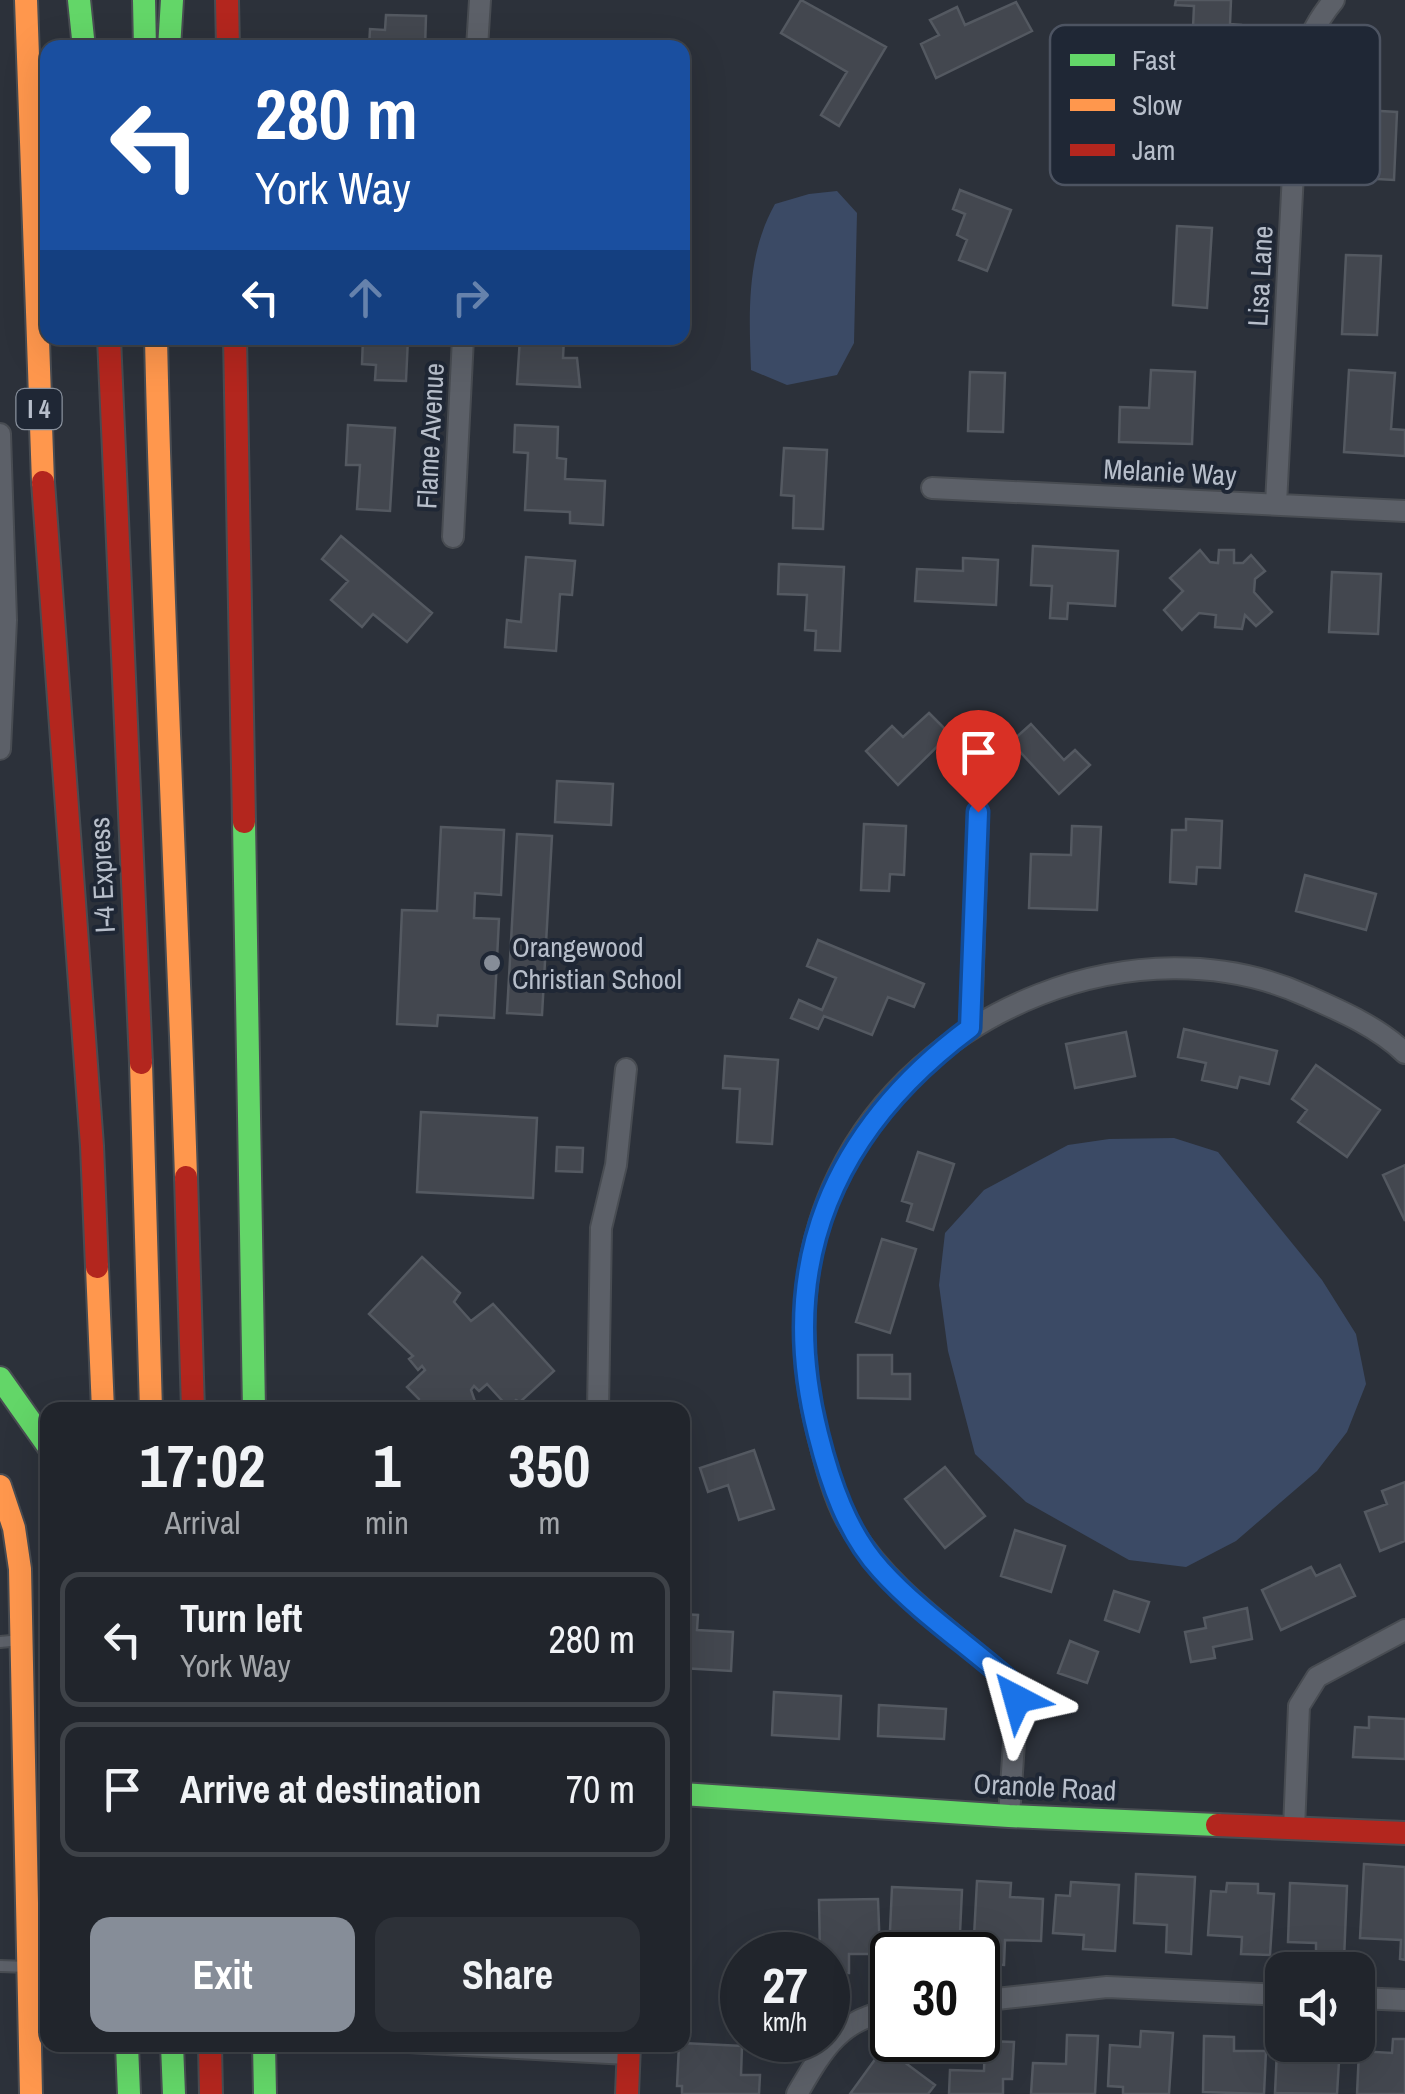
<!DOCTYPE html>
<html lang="en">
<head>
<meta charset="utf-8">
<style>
	:root { --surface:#21252c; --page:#2d3138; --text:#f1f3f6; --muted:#a2a5a9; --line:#3e4248; --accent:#868d98 }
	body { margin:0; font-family:"Archivo Narrow",sans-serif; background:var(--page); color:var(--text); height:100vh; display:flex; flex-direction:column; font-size:38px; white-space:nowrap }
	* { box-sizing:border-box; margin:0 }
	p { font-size:32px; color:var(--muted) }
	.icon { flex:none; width:55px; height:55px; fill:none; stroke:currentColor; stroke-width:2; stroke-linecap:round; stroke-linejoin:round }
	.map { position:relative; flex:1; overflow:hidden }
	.sheet { position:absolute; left:40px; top:1402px; width:650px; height:650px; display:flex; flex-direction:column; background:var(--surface); border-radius:20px; box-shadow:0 10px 40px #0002,0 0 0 2px var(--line) }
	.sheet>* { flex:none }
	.top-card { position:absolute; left:40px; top:40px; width:650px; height:305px; border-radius:20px; box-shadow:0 10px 40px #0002,0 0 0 2px var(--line); background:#1a4fa0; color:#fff; overflow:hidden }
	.buttons { position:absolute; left:1265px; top:1952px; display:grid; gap:20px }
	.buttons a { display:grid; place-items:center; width:110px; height:110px; border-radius:20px; background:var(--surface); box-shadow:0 10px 40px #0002,0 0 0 2px var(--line); font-size:50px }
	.speed { position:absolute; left:720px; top:1932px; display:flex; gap:20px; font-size:50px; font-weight:700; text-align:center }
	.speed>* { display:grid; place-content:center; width:130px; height:130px; border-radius:50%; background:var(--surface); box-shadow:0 10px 40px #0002,0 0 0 2px var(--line); line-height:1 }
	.speed small { font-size:25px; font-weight:400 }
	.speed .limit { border:5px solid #111; border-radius:15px; background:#fff; color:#111 }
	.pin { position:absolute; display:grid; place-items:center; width:85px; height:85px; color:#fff; margin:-102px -42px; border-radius:50% 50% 50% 0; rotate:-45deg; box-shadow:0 0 10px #0007 }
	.pin .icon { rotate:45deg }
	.me { position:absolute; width:110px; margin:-55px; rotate:321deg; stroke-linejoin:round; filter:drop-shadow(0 0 8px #0008) }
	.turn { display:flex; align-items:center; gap:35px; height:210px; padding:0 50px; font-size:45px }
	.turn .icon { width:130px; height:130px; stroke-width:2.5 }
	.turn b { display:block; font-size:70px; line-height:85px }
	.lanes { display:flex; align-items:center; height:95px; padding:0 50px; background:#0003; justify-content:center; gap:50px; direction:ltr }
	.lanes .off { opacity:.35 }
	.eta { display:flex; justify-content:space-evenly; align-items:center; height:170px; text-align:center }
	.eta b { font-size:60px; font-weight:800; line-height:70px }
	.action { display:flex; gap:20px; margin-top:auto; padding:20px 50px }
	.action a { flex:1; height:115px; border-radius:20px; background:var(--accent); color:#fff; font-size:40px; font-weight:800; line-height:115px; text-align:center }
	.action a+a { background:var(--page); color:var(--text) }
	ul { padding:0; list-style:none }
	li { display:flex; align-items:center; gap:30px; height:135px; margin:0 20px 15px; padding:0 30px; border:5px solid var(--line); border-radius:20px }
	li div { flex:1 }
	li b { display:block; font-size:38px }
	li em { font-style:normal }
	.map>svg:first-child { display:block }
</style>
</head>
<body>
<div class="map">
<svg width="1405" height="2094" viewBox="0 0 1405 2094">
	<rect width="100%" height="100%" fill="#2c313a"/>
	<path fill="#3b4a65" d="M837 191 857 213 854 343 837 375 787 385 751 370C749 312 746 256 775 204L809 194Z
		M1174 1138 1218 1152 1322 1280 1356 1334 1366 1384 1347 1432 1317 1471 1236 1541 1186 1567 1129 1560 1026 1502 975 1454 948 1351 939 1285 945 1233 984 1190 1068 1145 1109 1139Z"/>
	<path fill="#43474f" stroke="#545961" stroke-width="2.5" d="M801 0 886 47 839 126 821 115 847 72 781 33Z
		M1176 0H1231L1230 24 1241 25 1240 52 1192 49 1194 6 1175 5Z
		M1016 2 1032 31 936 78 921 44 939 35 930 20 957 7 965 25Z
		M386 15 426 16 425 48H369L370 29 385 30Z
		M1363 110 1397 112 1394 180 1359 178Z
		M960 190 1011 210 987 271 959 260 967 240 957 235 965 214 953 209Z
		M1177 226 1212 228 1207 308 1173 305Z
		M1346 255 1381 256 1377 335 1342 334Z
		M363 338H408L406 381 375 380 376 365 362 364Z
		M520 338H564L563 358H577L580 387 517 384Z
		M1151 370 1195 372 1192 444 1119 442 1120 407 1149 408Z
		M1349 370 1395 373 1391 429 1405 430V456L1344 452Z
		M970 372 1005 373 1003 432 968 431Z
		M348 425 395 428 390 511 357 509 360 465H346Z
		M515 425 558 427 557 458 566 459 565 479 605 481 603 525 570 523V512L525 510 528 453 514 452Z
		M784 448 827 450 823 529 793 528 794 496 781 495Z
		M341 536 432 613 407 642 373 614 362 627 331 600 348 581 322 559Z
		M1033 546 1118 551 1115 606 1068 603 1067 619 1050 618 1052 586 1031 585Z
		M1200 550 1210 562 1218 563 1219 550H1234V563H1243L1251 555 1265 571 1255 579 1254 592 1272 612 1256 626 1245 615 1242 629 1215 627 1216 615 1199 613 1182 630 1164 610 1183 591 1170 578Z
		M526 557 575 561 572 595 560 594 556 651 505 647 507 620 521 622Z
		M963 558 998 560 996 605 915 601 917 569 963 571Z
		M779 564 844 567 840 651 815 650 816 631 805 630 807 595 778 594Z
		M1332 572 1381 574 1378 634 1329 632Z
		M929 713 950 734 898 785 866 751 892 726 903 737Z
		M1031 724 1064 760 1075 750 1090 765 1059 794 1011 742Z
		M557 781 613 784 611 825 555 822Z
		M1186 819 1222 821 1220 868 1197 867 1196 884 1170 882 1172 830H1186Z
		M864 824 906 826 904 875 890 874 889 891 861 890Z
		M1072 826 1101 827 1097 910 1029 908 1031 854 1071 855Z
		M441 827 504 830 501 895 475 893 474 918 499 919 494 1018 438 1015 437 1026 397 1024 402 910 437 911Z
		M517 834 552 836 542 1015 507 1013Z
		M1305 875 1376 894 1366 930 1296 911Z
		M818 940 924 984 914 1007 888 997 872 1035 824 1016 818 1029 791 1018 799 1000 822 1010 836 978 807 966Z
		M1184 1029 1277 1051 1269 1084 1240 1077 1237 1088 1202 1080 1206 1063 1178 1057Z
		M1126 1032 1135 1076 1075 1088 1066 1044Z
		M725 1056 778 1060 772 1144 737 1142 740 1089 723 1088Z
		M1316 1065 1380 1110 1347 1157 1298 1122 1307 1110 1292 1099Z
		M421 1112 537 1118 533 1198 417 1192Z
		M557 1147 583 1148 582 1172 556 1171Z
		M918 1152 954 1164 933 1230 907 1221 912 1204 902 1201Z
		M1405 1165V1221L1383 1175Z
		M882 1239 916 1249 890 1333 856 1322Z
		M422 1257 460 1293 454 1302 471 1321 493 1304 554 1371 520 1402 516 1400 508 1407 487 1384 479 1391 474 1386 471 1390 478 1410H416L419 1399 407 1387 425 1370 422 1366 418 1370 409 1359 413 1356 369 1314Z
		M858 1355H892V1374H910V1399L858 1398Z
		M754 1450 774 1509 739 1520 728 1485 708 1492 700 1468Z
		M945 1467 985 1516 945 1548 905 1499Z
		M1405 1482V1541L1380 1551 1365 1512 1387 1504 1382 1491Z
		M1015 1530 1065 1546 1051 1592 1001 1576Z
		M1340 1565 1355 1596 1281 1630 1262 1590 1311 1567 1316 1576Z
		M1114 1591 1149 1602 1139 1632 1105 1620Z
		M1247 1608 1252 1639 1213 1647 1215 1658 1191 1662 1185 1632 1206 1628 1204 1618Z
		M682 1614 698 1615 697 1630 733 1632 731 1671 682 1668Z
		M1070 1641 1098 1652 1087 1683 1058 1673Z
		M774 1692 841 1696 839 1739 772 1735Z
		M879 1705 946 1709 944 1739 878 1736Z
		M1369 1717 1405 1719V1759L1353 1757 1355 1727 1369 1728Z
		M1364 1864 1405 1867V1960L1400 1959 1401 1940 1360 1938Z
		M1136 1874 1195 1877 1191 1954 1166 1952 1167 1925 1134 1923Z
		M977 1881 1011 1883 1010 1897 1043 1899 1041 1941 1005 1940 1004 1965 978 1963V1955H973Z
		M1071 1882 1119 1885 1115 1951 1083 1949 1084 1935 1053 1933 1056 1895 1070 1896Z
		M1227 1883 1258 1884V1893L1274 1894 1270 1955 1241 1954 1242 1937 1208 1935 1211 1891 1226 1892Z
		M1290 1883 1347 1886 1344 1960 1316 1958V1943L1288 1942Z
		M892 1887 962 1890 959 1955 889 1953Z
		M878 1899 880 1954H849V1973L828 1974V1955H820L819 1900Z
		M1141 2031 1173 2033 1169 2094H1123V2087L1108 2086 1110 2045 1140 2047Z
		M1067 2035 1098 2036 1095 2094H1031L1033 2063 1066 2064Z
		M1204 2036 1234 2037V2051H1266L1264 2094 1203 2092Z
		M1393 2039H1405V2094H1357L1359 2051 1392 2053Z
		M985 2041 1014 2042 1012 2079H1003V2094H949L950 2070 984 2071Z
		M682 2043 742 2046 741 2075H760L759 2094H682V2086H677L679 2045Z
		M1309 2045H1340L1337 2094 1275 2093 1277 2050 1309 2052Z
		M884 2047 935 2085 928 2094H850Z"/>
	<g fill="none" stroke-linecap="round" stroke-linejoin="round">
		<g stroke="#484c52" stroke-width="14">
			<path id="lane" d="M0 1642 21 1640
				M0 1966 28 1967
				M372 2045 627 2059"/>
		</g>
		<g stroke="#484c52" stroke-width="24">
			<path id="street" d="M477 48 480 0
				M0 434 6 620 0 749
				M932 488 1405 511
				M1276 504 1298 76C1305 46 1314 24 1334 0
				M453 537 463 338
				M971 1028 978 812
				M598 1410 601 1228 616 1165 626 1069
				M1009 1816 1017 1699 1008 1680C952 1631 884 1587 847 1521 833 1496 825 1463 818 1435 796 1350 799 1256 838 1176 917 1010 1138 919 1307 996 1341 1011 1378 1027 1405 1053
				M1294 1829 1299 1706 1317 1677 1405 1630
				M1358 1998 1405 2000
				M978 2001 1107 1987 1282 1995
				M797 2094C821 2053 840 2017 892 2011"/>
		</g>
		<g stroke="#484c52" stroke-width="26">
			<path id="fast" d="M79 0 84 48
				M144 0 145 48
				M169 48 172 0
				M244 822 254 1410
				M0 1378 48 1446
				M682 1794 1009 1816 1217 1825
				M127 2045 129 2094
				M172 2045 174 2094
				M264 2045 265 2094"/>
		</g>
		<g stroke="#484c52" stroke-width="26">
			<path id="slow" d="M26 0 43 482
				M156 338C162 618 177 897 186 1177
				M141 1063 151 1410
				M97 1267 103 1410
				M0 1486 14 1528 20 1569 31 2094"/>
		</g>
		<g stroke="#484c52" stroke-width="26">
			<path id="jam" d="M227 0 228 48
				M109 338 141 1063
				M235 338 244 822
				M43 482 92 1146 97 1267
				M186 1177 193 1410
				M1217 1825 1405 1833
				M210 2045 211 2094
				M627 2094 629 2045"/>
		</g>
		<use href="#lane" stroke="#5c6068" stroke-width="10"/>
		<use href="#street" stroke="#5c6068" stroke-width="20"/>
		<use href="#fast" stroke="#63d668" stroke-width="22"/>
		<use href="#slow" stroke="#ff974d" stroke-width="22"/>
		<use href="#jam" stroke="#b3261e" stroke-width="22"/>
	</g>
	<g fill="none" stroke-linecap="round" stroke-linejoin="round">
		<g stroke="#114b97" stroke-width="25">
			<path id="route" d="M978 812 970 1028C833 1130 775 1264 818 1434 830 1482 847 1533 881 1570 918 1611 967 1644 1008 1680L1017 1699"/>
		</g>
		<use href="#route" stroke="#1a73e8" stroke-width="18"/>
	</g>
	<circle fill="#868d98" stroke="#1f2735" stroke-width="4" cx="492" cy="963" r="10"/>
	<g text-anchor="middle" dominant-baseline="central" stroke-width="8" stroke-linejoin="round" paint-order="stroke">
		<rect fill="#1f2735" stroke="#89919d" stroke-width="2.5" x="16.5" y="389" width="45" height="40" rx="8"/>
		<g font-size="25" font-weight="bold" fill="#b7beca">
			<text x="39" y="409">I 4</text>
		</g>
		<g font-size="28" fill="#b7beca" stroke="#1f2735">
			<text transform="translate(1260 276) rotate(-87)">Lisa Lane</text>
			<text transform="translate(430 436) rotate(-87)">Flame Avenue</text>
			<text transform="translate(1170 472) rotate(3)">Melanie Way</text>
			<text transform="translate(102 875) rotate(-93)">I-4 Express</text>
			<text transform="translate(1045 1787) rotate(3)">Oranole Road</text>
		</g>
		<g font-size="28" fill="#b7beca" stroke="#1f2735" text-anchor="start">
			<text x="512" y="947">Orangewood<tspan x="512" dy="32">Christian School</tspan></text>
		</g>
	</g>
	<rect x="1050" y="25" width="330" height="160" rx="15" fill="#1f2735" stroke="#4d5462" stroke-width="2.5"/>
	<rect x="1070" y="54" width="45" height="12" fill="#63d668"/>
	<rect x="1070" y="99" width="45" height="12" fill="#ff974d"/>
	<rect x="1070" y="144" width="45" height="12" fill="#b3261e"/>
	<g font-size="28" fill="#b7beca">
		<text x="1132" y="70">Fast</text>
		<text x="1132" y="115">Slow</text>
		<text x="1132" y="160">Jam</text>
	</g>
</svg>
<div class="buttons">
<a><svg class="icon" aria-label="sound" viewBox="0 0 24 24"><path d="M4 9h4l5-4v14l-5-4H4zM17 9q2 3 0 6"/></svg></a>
</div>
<div class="speed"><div>27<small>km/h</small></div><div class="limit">30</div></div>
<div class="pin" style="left:978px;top:812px;background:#d93025"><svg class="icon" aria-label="arrive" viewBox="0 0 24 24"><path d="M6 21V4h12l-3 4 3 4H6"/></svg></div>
<svg class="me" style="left:1017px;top:1699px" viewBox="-20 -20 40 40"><path d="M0-17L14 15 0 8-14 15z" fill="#1a73e8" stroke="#fff" stroke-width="4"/></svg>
<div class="top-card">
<div class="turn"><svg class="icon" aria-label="left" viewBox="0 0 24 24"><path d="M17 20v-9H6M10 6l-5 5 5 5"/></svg><div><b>280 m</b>York Way</div></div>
<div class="lanes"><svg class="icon" aria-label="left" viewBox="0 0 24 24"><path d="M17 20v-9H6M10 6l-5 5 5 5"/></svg><svg class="icon off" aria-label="ahead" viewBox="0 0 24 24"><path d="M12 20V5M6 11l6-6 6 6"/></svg><svg class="icon off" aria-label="right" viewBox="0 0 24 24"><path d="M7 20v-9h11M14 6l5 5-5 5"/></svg></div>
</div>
<section class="sheet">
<div class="eta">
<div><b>17:02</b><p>Arrival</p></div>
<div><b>1</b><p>min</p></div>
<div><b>350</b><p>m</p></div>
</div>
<ul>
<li><svg class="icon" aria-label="left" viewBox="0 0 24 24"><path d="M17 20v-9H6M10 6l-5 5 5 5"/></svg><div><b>Turn left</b><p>York Way</p></div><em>280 m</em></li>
<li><svg class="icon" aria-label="arrive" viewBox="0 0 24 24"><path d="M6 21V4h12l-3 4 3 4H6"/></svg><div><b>Arrive at destination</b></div><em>70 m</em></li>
</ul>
<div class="action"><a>Exit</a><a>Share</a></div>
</section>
</div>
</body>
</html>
